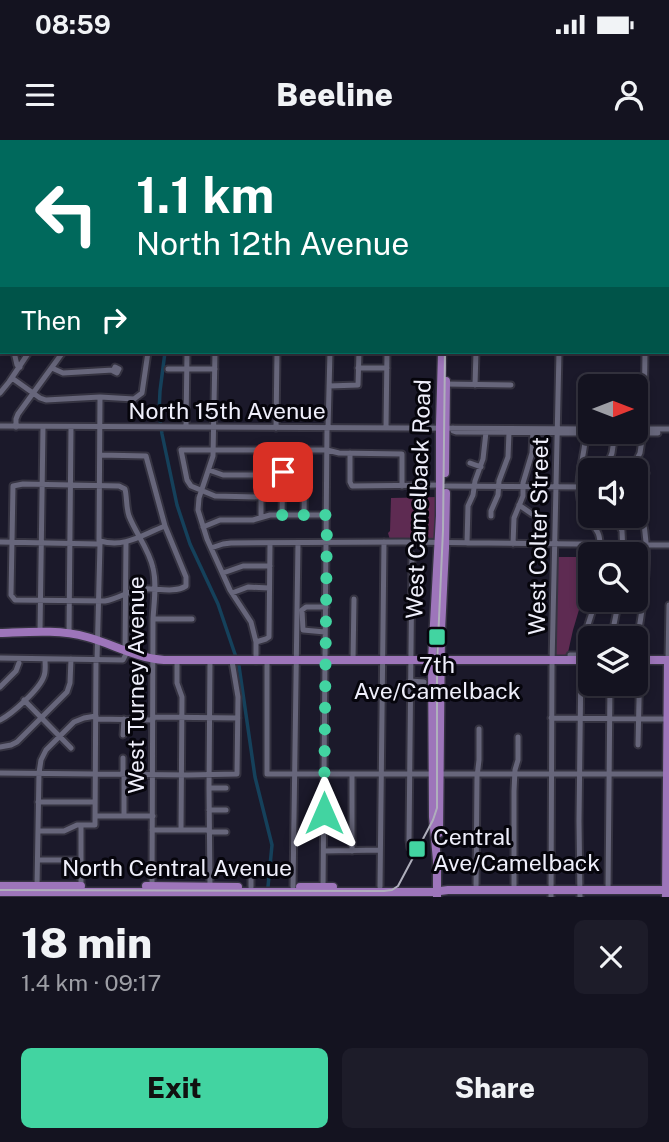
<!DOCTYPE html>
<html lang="en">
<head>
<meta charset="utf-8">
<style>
	:root { --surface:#141320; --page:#1d1c29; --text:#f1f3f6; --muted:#9d9ea5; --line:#33323e; --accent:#42d4a1 }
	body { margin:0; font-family:"Public Sans",sans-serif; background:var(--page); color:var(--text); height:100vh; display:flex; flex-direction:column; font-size:26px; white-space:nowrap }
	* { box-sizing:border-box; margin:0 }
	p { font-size:23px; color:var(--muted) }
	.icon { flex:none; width:38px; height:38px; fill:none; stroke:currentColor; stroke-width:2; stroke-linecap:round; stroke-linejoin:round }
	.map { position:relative; height:757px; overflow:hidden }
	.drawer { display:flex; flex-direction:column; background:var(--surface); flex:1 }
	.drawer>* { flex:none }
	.guide { position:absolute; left:0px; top:0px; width:670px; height:214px; box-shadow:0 4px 10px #0003,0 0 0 2px var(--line); background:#00695c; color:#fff; overflow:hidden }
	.needle { width:46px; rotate:90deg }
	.controls { position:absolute; left:578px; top:234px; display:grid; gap:14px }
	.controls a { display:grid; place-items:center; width:70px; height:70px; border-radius:10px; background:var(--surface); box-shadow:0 4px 10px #0003,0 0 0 2px var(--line); font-size:35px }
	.pin { position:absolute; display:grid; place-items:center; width:60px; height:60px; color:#fff; margin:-30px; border-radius:14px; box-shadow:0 4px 10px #0006 }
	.me { position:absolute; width:77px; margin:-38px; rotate:0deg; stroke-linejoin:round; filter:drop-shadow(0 0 5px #0008) }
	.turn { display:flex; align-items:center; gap:24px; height:147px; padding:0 21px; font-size:32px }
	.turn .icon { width:91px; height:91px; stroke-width:2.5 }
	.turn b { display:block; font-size:49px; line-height:60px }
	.then { display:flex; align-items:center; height:66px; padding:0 21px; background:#0003; gap:14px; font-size:26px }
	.round { display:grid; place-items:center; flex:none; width:74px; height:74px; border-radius:10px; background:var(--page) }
	.headline { display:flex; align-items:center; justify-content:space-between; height:119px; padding:0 21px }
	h1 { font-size:42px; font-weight:800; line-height:52px }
	.button { display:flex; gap:14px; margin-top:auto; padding:14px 21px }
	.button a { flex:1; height:80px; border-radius:10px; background:var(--accent); color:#111; font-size:28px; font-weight:800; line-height:80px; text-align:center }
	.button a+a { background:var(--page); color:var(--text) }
	.status { display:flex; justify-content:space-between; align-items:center; height:49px; padding:0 35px; background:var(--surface); direction:ltr }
	.status svg { height:19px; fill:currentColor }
	header { display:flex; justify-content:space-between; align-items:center; height:91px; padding:0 21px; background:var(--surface); font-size:32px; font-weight:800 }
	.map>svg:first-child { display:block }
</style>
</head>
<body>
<div class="status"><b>08:59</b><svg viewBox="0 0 49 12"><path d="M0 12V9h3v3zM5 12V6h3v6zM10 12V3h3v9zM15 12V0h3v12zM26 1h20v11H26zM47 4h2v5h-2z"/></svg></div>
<header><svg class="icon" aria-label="menu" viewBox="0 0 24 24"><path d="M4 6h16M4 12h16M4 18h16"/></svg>Beeline<svg class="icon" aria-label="person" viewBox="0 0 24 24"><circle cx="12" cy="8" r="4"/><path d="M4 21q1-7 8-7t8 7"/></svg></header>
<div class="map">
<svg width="669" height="757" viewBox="0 0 669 757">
	<rect width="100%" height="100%" fill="#1b192a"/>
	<path fill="#5e2b52" d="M437 357 434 400H390L388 393 390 391 391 358Z
		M557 417H584L588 421 586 446 573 490 567 517 555 516Z"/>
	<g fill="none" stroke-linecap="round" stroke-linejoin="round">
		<path stroke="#15415b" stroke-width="3.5" d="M92 0 93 2
			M165 212 160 251 159 273 162 294 177 365 190 404 218 464 239 526 255 637 272 705 267 757"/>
		<g stroke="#353341" stroke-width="9">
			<path id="minor" d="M0 0H74L77 2
				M160 0V2
				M224 0V2
				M250 0V2
				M274 0V2
				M561 0V2
				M197 2V0
				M668 17H669
				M0 80H2
				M0 111H2
				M668 120H669
				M0 171H2
				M668 174H669
				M14 212 17 225 20 227
				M215 212 213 316 199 358 198 370 207 399 230 450 251 482 256 502V521
				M115 227 119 229 117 233 113 231Z
				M52 228 63 233 113 230
				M358 228H387
				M168 229H215
				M12 238 40 258 46 260 100 257 134 259 142 253 148 212
				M446 244 511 245
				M475 245 476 212
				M329 246 358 245 359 212
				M0 253 9 242 29 212
				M0 286 590 289
				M16 287V279L18 274 63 212
				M186 287 187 212
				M276 288 277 212
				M328 288 330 212
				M386 288 387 212
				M453 288V291L456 292 658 293
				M585 289 586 282H590
				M635 289H669
				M644 289 645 212
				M586 292C585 315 576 336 580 359 582 373 592 381 598 393 601 399 600 408 600 415
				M181 310 187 340 191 346 215 356 261 357V376
				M182 310H327L339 313 402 314V346
				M350 313V342L352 346 441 345
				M100 315 146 316 165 386 186 437V446C173 454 154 447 139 449 127 452 117 459 105 461L15 460 11 455 13 346 23 344 119 346 125 349C127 357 126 367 129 376 136 394 149 409 153 428 157 444 154 462 153 479L152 746
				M470 323 481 327
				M633 327 646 333
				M209 330 223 335H261L262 310
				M605 331 612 313 615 293
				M631 331 640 313 643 293
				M446 346 590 347
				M519 365 532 374
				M282 375 283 310
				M304 375 305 310
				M491 376V371L498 355 499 341 508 317 509 292
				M615 376 622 391 623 415
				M203 387 220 380H253L270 375H327
				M99 401 100 257
				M100 401C126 408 141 395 165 386
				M0 402 97 404
				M467 403 468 366 473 355 475 341 483 319 486 292
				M513 404 514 378 523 356V343L532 313 533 292
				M211 408 223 404 231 403 402 402 669 405
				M223 433 243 426H270
				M232 453 248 447 269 448
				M153 479H192
				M40 492 43 287
				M325 492 303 490 302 470 306 467H326
				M69 493 71 287
				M611 493H635L638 492 639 489C645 453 654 392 635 359
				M611 499 619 460
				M256 502 266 499 269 497 270 404
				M125 512 126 403
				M570 515H590
				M582 515 586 491 596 460
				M635 515 640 517 638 605
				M0 518 123 520 127 512
				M97 520 100 404
				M177 520V543L182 557 181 690
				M267 520V634H666
				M353 520 354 459
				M668 520 669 465
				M210 521 209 648 210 748
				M410 541 424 542
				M0 547 16 531 19 523
				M24 560 71 608
				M153 577 238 578
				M551 578 667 579
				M96 579 153 580
				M0 580C12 574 40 549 44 536 46 531 45 525 45 519
				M123 595 124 579
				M0 607 11 605 17 602 67 552 70 543 71 519
				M0 633 188 635 237 634 238 557 232 521
				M123 634V618
				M209 648H226
				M38 662H95
				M209 670H226
				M95 676H153
				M124 676V634
				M152 690H209
				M38 691H64L77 685H95L96 520
				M209 692H226
				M410 708 409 700 412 415
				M324 711 380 710
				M352 711V635
				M38 720H80
				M37 746 39 633 41 620 46 610 74 582 84 578 96 576
				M251 747V726
				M293 747 298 403
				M380 747 384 402
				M81 748V685
				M323 750 327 288
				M476 750 477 637 479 620V589
				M514 750V651L515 630 518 620V597
				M608 750 610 544
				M551 757 552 524 559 212
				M580 757 579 681 581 520"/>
		</g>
		<g stroke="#353341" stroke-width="11">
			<path id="major" d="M447 2V0
				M0 60H2
				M668 60H669
				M668 66H669
				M445 333 446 241
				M0 493C28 492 59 489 87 497 113 504 136 518 164 520H590
				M635 520H669
				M439 693 441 491 445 408 446 353
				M0 746H81
				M146 746 238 747
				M300 747H333
				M0 752H432L448 750H669
				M437 757V721L433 677 432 519 440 376V284L442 212
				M666 757 668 520"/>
		</g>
		<use href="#minor" stroke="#67667b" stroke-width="5"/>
		<use href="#major" stroke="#9d75ba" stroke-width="8"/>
		<path stroke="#afafbc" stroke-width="2" d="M668 64H669
			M0 750 384 751 392 750 398 746 433 680 437 668V523L443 390 445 212"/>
	</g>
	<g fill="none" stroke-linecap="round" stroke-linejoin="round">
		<path stroke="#42d4a1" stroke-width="12" stroke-dasharray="0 21.6" d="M283 332 282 375H327L324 673"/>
	</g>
	<g fill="#42d4a1" stroke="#06050c" stroke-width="2.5">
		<rect x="428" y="488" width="18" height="18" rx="3.5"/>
		<rect x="408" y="700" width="18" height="18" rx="3.5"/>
	</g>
	<g text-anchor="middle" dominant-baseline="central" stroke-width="6" stroke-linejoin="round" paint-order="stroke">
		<g font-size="23" fill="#efeffb" stroke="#06050c">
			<text x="227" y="270">North 15th Avenue</text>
			<text transform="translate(418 359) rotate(-88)">West Camelback Road</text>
			<text transform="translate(538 396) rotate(-89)">West Colter Street</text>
			<text transform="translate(135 545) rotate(-90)">West Turney Avenue</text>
			<text x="177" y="727">North Central Avenue</text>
		</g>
		<g font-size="23" fill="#efeffb" stroke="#06050c">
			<text x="437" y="524">7th<tspan x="437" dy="26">Ave/Camelback</tspan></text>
			<text x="433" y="696" text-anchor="start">Central<tspan x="433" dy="26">Ave/Camelback</tspan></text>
		</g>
	</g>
</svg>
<div class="controls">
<a><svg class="needle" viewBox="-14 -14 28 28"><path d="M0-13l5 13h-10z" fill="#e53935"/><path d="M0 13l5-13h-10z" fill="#9d9ea5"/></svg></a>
<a><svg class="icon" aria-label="sound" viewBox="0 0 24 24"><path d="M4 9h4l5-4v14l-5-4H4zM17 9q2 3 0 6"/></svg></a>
<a><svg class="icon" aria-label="search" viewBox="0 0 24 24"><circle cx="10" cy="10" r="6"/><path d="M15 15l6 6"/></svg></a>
<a><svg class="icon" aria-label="layers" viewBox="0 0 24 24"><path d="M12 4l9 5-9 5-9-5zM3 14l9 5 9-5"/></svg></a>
</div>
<div class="pin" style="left:283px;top:332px;background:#d93025"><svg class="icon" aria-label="arrive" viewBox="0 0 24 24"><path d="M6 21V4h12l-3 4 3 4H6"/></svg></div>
<svg class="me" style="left:324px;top:673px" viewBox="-20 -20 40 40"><path d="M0-17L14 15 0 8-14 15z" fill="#42d4a1" stroke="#fff" stroke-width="4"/></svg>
<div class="guide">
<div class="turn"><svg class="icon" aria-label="left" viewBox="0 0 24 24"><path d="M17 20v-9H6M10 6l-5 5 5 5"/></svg><div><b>1.1 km</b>North 12th Avenue</div></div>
<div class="then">Then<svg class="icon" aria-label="right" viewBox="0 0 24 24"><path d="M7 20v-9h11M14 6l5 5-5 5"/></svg></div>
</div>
</div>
<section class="drawer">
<div class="headline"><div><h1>18 min</h1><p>1.4 km · 09:17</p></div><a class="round"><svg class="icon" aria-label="close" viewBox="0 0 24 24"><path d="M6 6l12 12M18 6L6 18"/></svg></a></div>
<div class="button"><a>Exit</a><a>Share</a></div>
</section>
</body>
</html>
